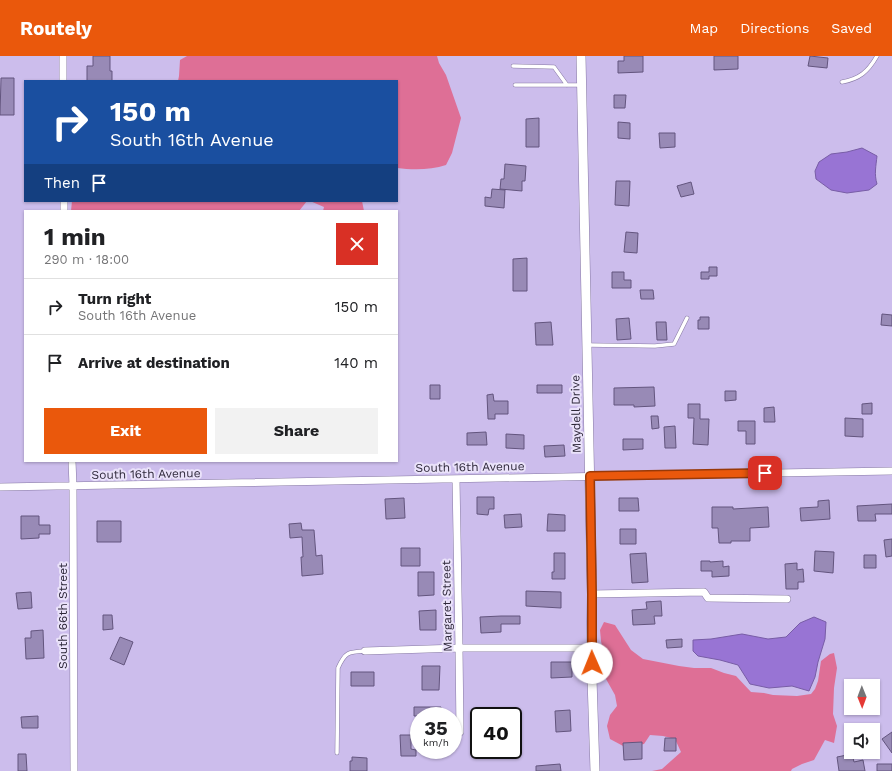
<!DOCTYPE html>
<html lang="en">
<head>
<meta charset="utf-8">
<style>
	:root { --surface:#fff; --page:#f2f2f2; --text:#202124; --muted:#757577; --line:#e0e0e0; --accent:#ea580c }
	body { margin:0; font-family:"Work Sans",sans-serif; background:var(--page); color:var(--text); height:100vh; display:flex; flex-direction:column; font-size:15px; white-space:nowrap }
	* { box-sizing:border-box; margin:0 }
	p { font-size:13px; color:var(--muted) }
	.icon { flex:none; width:22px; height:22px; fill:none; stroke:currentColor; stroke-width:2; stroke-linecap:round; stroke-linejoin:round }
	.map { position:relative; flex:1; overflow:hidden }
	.sheet { position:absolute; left:24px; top:154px; width:374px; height:252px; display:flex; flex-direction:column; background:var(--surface); border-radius:0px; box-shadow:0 1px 3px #0004 }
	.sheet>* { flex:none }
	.hud { position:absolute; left:24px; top:24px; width:374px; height:122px; border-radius:0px; box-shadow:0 1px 3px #0004; background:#1a4fa0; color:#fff; overflow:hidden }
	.needle { width:26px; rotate:179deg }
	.fabs { position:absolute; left:844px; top:623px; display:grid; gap:8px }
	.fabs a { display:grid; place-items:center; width:36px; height:36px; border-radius:0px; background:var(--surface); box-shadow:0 1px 3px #0004; font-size:20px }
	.speed { position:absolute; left:410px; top:651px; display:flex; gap:8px; font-size:20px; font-weight:700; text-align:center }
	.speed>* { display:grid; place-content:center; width:52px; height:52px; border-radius:50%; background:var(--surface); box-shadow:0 1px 3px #0004; line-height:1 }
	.speed small { font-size:10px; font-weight:400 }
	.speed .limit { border:2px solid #111; border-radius:6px; background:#fff; color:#111 }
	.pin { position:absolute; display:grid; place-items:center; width:34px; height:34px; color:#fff; margin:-17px; border-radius:8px; box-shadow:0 2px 6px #0006 }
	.me { position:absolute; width:44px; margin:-22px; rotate:359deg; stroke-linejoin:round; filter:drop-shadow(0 0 3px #0008) }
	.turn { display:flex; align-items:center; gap:14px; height:84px; padding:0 20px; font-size:18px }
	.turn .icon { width:52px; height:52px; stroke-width:2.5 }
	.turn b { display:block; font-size:28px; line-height:34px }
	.then { display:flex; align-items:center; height:38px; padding:0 20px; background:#0003; gap:8px; font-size:15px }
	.round { display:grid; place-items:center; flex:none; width:42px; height:42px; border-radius:0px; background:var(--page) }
	.headline { display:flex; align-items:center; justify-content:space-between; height:68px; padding:0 20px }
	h1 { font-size:24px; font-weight:700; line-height:30px }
	.button { display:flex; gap:8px; margin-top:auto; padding:8px 20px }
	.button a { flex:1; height:46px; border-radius:0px; background:var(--accent); color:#fff; font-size:16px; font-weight:700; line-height:46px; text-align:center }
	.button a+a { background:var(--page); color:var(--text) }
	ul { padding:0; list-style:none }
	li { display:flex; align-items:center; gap:12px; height:56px; padding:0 20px; border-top:1px solid var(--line) }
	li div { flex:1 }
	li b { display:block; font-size:15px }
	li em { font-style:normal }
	header { display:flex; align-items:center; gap:24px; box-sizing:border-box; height:56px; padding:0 20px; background:var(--accent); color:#fff }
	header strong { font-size:19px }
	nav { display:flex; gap:22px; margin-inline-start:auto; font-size:14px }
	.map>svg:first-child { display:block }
</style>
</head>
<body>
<header>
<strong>Routely</strong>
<nav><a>Map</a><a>Directions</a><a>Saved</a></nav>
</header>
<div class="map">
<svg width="892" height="715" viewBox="0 0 892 715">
	<rect width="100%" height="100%" fill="#ccbdec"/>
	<path fill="#de6f96" d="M187 0H437L439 7 446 19 461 62 452 97 446 109C431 114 413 114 397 112V25H178L179 20 180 4Z
		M72 145H307L299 155H71Z
		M310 145H362L364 155H323L324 151Z
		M604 566 615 569 631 594 643 603 679 610 694 612H711L724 617 736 620 751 636 764 637 773 639 797 640 811 638 815 633 818 625 821 605 830 598 834 597 837 612 834 632 833 658 837 670 834 687 825 684 814 704 802 708 792 713 791 715H652L662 713 681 696 675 683 663 680 650 679 644 688 625 691 610 683 607 670 610 659 617 650 615 639 606 623 604 601 601 585 600 574Z"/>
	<path fill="#9874d4" stroke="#785da6" d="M862 92 877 100C876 110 874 118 877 128L869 134 847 137 831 134 816 123 815 115 819 106 831 98 847 96Z
		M814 561 826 566 825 583 818 606 815 621 809 635 792 630 769 632 750 628 738 609 720 604 698 600 693 595V584L711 583 742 578 768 583 786 581 800 567Z"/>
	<path fill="#988ab6" stroke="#63557e" d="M93 0H110V15H112V25H87V10H93Z
		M624 0H643V16L618 17V5H624Z
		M714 0H738V13L714 14Z
		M810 0 828 2 827 12 808 10Z
		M1 22H14V59H0Z
		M614 39H626L625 52H614Z
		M539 62V91H526V63Z
		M618 66 630 67V83L618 82Z
		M659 77H675V91L660 92Z
		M505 108 526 110 525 125H522V135L500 133 501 123H504Z
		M616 125H630L629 150 615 149Z
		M691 126 694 138 681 141 677 130Z
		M492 133 505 134 504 152 485 150V141L491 142Z
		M626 176 638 177 637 197 624 196Z
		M527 202V235H513V203Z
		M709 211H717V220H709V223H701V216H709Z
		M612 216H624V224H631V232H612Z
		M640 234H653L654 243H641Z
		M882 258 892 259V270L881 269Z
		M700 261H709V273H698V264H700Z
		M629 262 631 283 617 284 616 263Z
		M551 266 553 289H536L535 267Z
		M656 266H666L667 284H657Z
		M430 329H440V343H430Z
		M537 329H562V337H537Z
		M654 331 655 350 634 351V349H614V332Z
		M725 335H736V344L725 345Z
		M493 338 494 345H508V358H495V363H488L487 339Z
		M872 347V358H862V348Z
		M688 348H700V363H709L708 389 693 388 694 362H688Z
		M774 351 775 366H764V352Z
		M651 360H658L659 372 652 373Z
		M845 362 863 363V381L845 380Z
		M738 365H755V388H746V375H738Z
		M675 370 676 392H665L664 371Z
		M486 376 487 389H467V377Z
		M506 378 524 379V393L506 392Z
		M623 383H643V393L623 394Z
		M564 389 565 400 545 401 544 390Z
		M477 441H494V453H489L488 459 477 458Z
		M404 442 405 462 386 463 385 443Z
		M619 442H638L639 455H619Z
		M829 444 830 463 801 465 800 452 818 451V445Z
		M892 448V458H875L876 465H858L857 450Z
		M712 451H733V453L768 451 769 471 750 472V485H731V487H719L718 472H712Z
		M521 458 522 471 505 472 504 459Z
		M548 458 565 459V475H547Z
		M21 460H39V469H50V478H39V482L21 483Z
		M97 465H121V486H97Z
		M301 467 302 474H314L316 500 322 499 323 518 302 520 301 501H303L302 481 290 482 289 468Z
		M620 473H636V488H620Z
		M892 483V500L886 501 884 484Z
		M401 492H420V510H401Z
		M815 495 834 496 833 517 814 515Z
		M554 497H565V523H552V516H554Z
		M646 497 648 526 632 527 630 498Z
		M864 499H876V512H864Z
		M701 505H710V506L723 505V511L729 510V520L712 521V515H701Z
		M797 507V514L803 513 804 526H798V533H786L785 508Z
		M418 516H434V539L418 540Z
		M526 535 561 536V552L526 550Z
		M31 536 32 552 18 553 16 537Z
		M661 545 662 560H654L655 568 633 569 632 554 647 553 646 546Z
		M436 554V574H420L419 555Z
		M103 559H112L113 573 103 574Z
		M501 560H520V568H501V576L481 577 480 561Z
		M43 574 44 602 26 603 25 582H31V575Z
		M120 581 133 586 124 609 110 603Z
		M682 583V591L667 592 666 584Z
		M551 606H572V621L551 622Z
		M422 610H440L439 634H422Z
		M351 616H374V630H351Z
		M414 651H441V660H414Z
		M570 654 571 675 556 676 555 655Z
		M38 660V672H22L21 661Z
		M892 676V697L882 683Z
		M400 679H411V693L416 694V700H401Z
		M665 682H676V695H664Z
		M642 686V703L624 704 623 687Z
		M18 698H26L27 715H18Z
		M852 698 854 706 863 704 865 715H839L837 701Z
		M352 701 367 702V715H350V705H352Z
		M560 708 561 715H536V710Z
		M877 708H892V715H877Z"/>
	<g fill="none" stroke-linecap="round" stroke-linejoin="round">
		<g stroke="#8678a3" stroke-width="4.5">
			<path id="service" d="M513 10 554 11 567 29
				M842 26C859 23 868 16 877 0
				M515 29H581
				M588 289 655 290 674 288 687 262
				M337 697 338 612C345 596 348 596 365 595"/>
		</g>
		<g stroke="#8678a3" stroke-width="8">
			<path id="minor" d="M63 0V25
				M64 155V145
				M72 405 73 430 74 715
				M456 423 459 592 460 676
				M0 431 892 415
				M592 538 704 536 708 542 787 543
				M365 595 459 592H591"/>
		</g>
		<g stroke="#8678a3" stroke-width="10">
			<path id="tertiary" d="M581 0 592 538 591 592 595 715"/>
		</g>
		<use href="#service" stroke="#fff" stroke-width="3.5"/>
		<use href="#minor" stroke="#fff" stroke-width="7"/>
		<use href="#tertiary" stroke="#fff" stroke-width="9"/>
	</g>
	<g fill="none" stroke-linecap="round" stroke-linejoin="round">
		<g stroke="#983908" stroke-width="10">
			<path id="route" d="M592 607V538L590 420 765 417"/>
		</g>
		<use href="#route" stroke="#ea580c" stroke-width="7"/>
	</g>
	<g text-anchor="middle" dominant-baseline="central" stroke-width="4" stroke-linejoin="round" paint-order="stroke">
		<g font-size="12" fill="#2e283a" stroke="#eae2fa">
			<text transform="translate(576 358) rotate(-91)">Maydell Drive</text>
			<text transform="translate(470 411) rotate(-1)">South 16th Avenue</text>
			<text transform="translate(146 418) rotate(-1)">South 16th Avenue</text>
			<text transform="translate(447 550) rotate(-91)">Margaret Street</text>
			<text transform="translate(63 560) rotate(-90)">South 66th Street</text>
		</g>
	</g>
</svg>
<div class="fabs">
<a><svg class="needle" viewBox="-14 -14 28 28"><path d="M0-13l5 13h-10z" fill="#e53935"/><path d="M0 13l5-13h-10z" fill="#757577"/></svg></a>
<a><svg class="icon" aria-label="sound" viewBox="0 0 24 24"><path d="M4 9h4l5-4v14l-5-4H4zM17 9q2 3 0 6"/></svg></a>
</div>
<div class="speed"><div>35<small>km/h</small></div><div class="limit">40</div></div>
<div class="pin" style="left:765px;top:417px;background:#d93025"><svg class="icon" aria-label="arrive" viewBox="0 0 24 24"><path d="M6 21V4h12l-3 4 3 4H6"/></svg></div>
<svg class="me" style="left:592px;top:607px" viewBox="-20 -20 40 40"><circle r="19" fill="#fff"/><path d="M0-13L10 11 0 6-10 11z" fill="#ea580c"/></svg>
<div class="hud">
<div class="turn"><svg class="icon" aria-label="right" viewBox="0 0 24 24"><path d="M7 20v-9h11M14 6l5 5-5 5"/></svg><div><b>150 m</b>South 16th Avenue</div></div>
<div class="then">Then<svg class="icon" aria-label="arrive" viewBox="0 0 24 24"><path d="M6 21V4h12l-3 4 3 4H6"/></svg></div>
</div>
<section class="sheet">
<div class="headline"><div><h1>1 min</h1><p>290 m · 18:00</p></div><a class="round" style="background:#d93025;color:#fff"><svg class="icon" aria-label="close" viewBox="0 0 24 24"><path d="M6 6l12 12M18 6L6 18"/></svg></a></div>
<ul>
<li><svg class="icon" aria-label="right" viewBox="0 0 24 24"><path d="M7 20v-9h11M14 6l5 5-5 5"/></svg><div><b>Turn right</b><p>South 16th Avenue</p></div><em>150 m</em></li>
<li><svg class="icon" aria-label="arrive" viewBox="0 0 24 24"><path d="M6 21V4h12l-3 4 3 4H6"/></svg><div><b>Arrive at destination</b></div><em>140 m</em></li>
</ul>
<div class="button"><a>Exit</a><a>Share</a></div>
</section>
</div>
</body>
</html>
